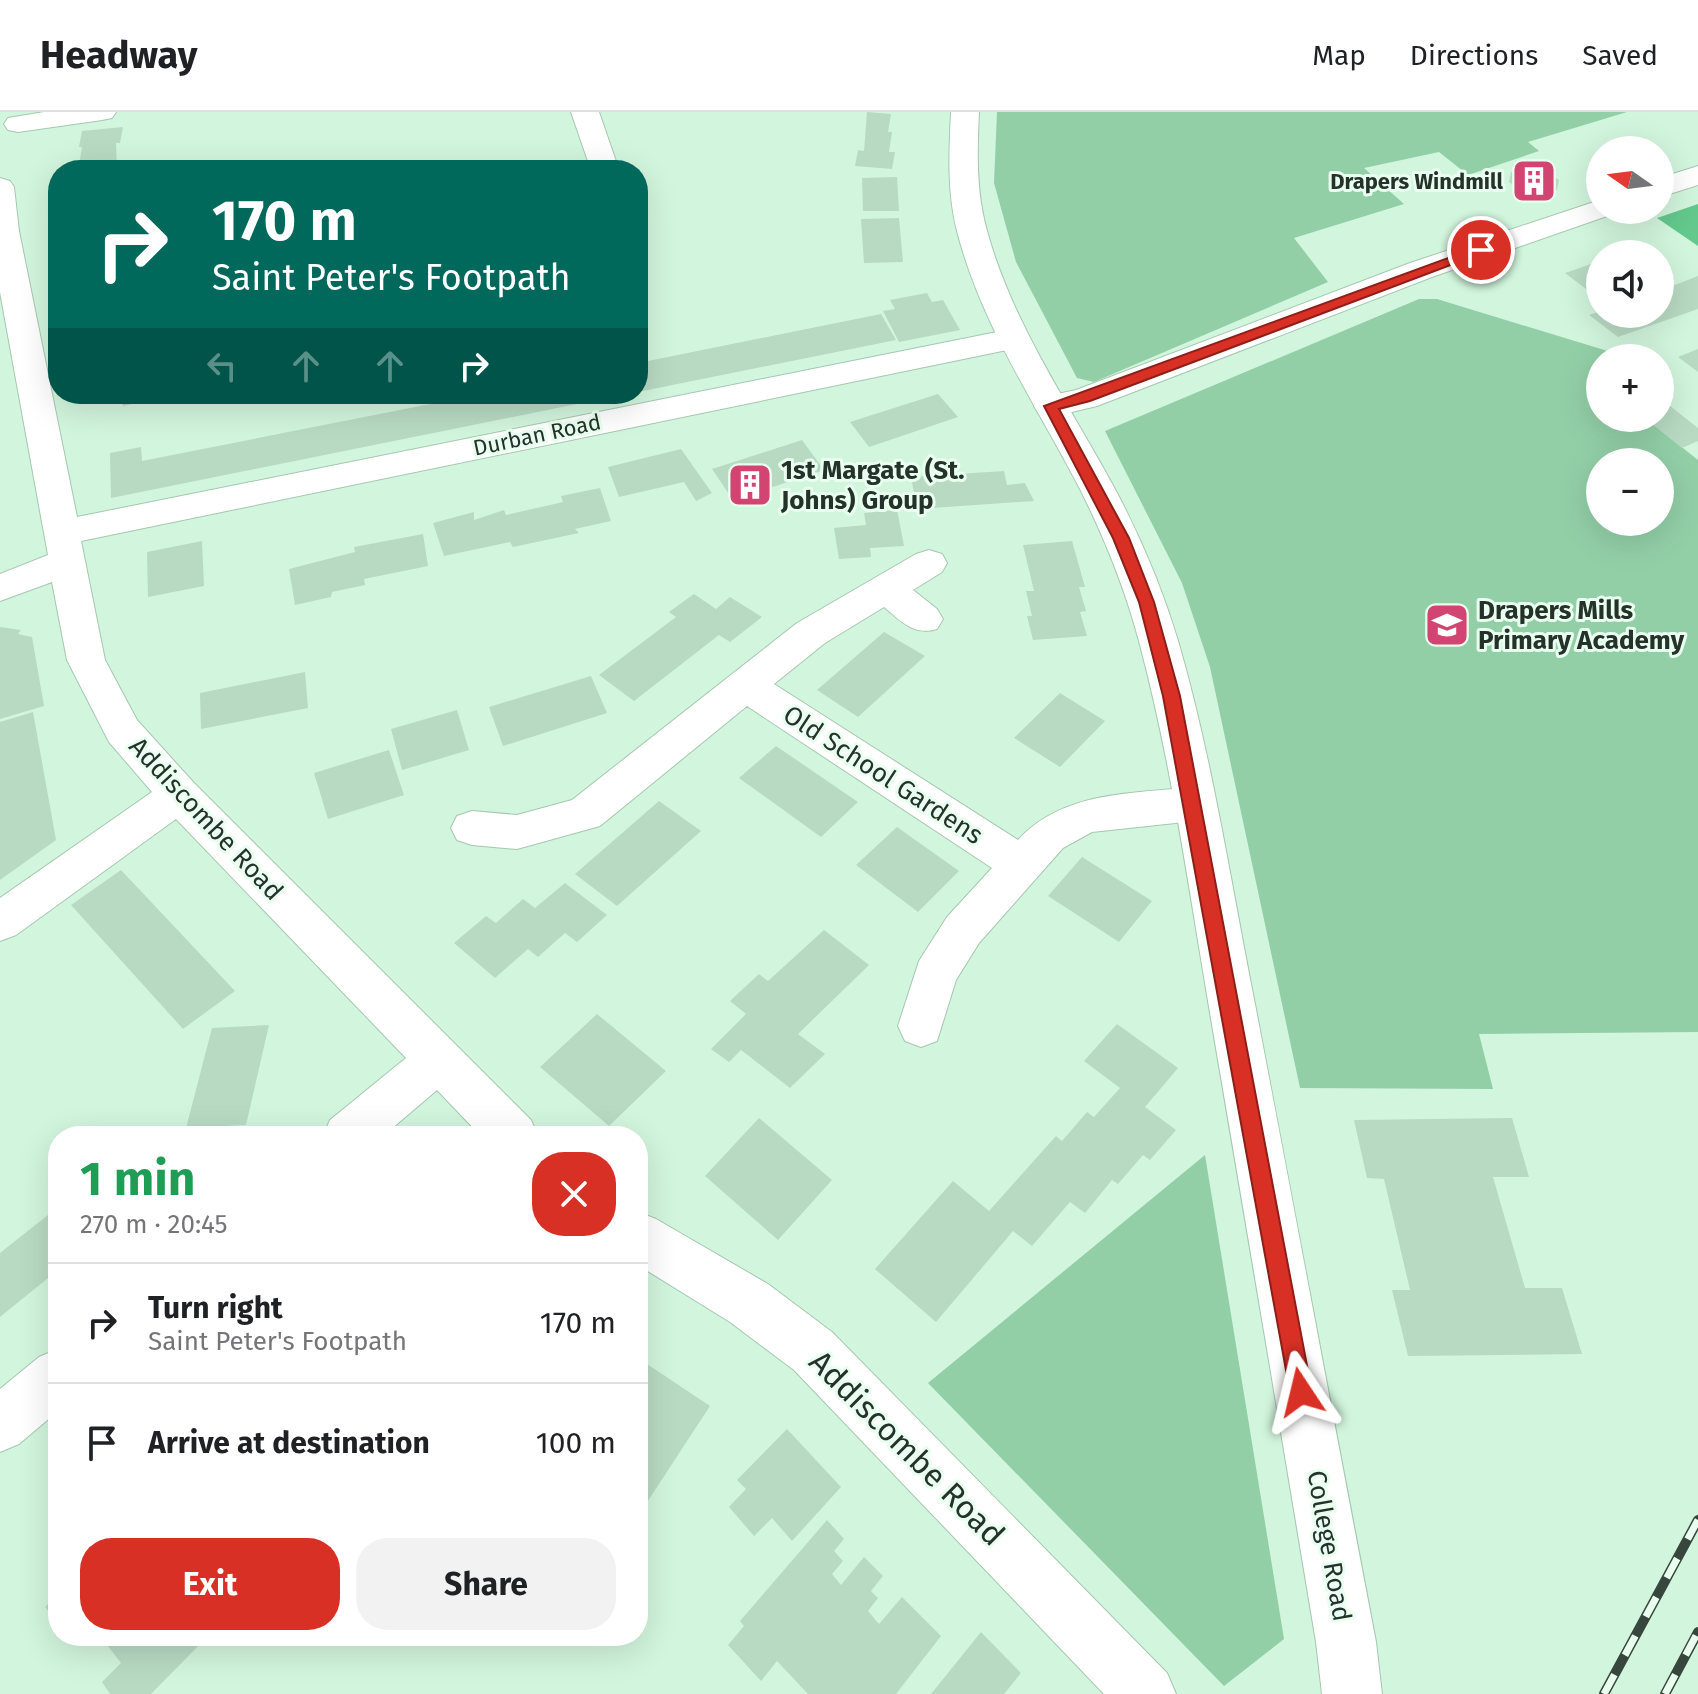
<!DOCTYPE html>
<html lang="en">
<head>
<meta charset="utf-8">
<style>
	:root { --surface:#fff; --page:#f2f2f2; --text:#202124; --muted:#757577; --line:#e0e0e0; --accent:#d93025 }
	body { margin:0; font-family:"Fira Sans",sans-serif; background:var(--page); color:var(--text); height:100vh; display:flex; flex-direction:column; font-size:30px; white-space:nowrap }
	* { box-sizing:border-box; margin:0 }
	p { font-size:26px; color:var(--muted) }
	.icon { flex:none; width:44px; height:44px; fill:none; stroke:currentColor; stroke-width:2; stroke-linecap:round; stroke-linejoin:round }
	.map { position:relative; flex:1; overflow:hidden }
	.details { position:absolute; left:48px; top:1014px; width:600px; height:520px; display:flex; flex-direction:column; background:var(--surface); border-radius:32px; box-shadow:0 8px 32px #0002 }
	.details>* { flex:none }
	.banner { position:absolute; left:48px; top:48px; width:600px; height:244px; border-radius:32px; box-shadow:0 8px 32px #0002; background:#00695c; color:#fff; overflow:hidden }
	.needle { width:52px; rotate:284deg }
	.buttons { position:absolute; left:1586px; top:24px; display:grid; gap:16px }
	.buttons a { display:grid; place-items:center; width:88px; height:88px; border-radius:50%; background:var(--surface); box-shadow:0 8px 32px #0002; font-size:40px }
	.pin { position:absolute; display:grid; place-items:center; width:68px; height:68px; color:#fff; margin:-34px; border:4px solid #fff; border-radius:50%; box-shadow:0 2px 8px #0007 }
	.me { position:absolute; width:88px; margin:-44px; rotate:350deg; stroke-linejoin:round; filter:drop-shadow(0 0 6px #0008) }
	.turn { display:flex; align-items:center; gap:28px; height:168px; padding:0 32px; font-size:36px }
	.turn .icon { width:104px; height:104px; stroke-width:2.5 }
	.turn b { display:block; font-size:56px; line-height:68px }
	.lanes { display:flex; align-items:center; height:76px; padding:0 32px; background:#0003; justify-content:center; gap:40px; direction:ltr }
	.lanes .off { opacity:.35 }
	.round { display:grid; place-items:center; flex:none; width:84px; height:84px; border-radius:32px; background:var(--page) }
	.headline { display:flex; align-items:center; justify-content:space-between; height:136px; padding:0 32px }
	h1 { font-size:48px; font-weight:700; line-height:60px; color:#1e9e55 }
	.button { display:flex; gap:16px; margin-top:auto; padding:16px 32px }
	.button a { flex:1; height:92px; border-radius:32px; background:var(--accent); color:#fff; font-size:32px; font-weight:700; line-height:92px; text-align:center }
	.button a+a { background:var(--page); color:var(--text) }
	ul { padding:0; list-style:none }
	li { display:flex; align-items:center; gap:24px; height:120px; padding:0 32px; border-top:2px solid var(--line) }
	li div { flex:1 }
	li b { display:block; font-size:30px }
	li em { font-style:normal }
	header { display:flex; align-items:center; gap:48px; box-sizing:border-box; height:112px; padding:0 40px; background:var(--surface); border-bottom:2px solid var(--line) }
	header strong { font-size:38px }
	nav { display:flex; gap:44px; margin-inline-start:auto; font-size:28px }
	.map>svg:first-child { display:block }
</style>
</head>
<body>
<header>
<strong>Headway</strong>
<nav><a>Map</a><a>Directions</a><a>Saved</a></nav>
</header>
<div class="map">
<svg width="1698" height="1582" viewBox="0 0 1698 1582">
	<rect width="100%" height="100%" fill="#d2f5dd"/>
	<path fill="#92cfa7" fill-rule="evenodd" d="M997 0H1627L1528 30 1539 39 1468 63 1439 40 1364 56 1404 92 1294 126 1328 170 1094 270 1077 266 1016 150 994 71Z
		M1419 187H1437L1624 244 1627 246H1600V306H1645L1698 348V920L1479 922 1493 977 1300 976 1210 555 1182 471 1105 319ZM1600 350H1660V410H1600Z
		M1205 1043 1284 1527 1224 1574 928 1271Z"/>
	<path fill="#63c88c" d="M1698 92V134L1657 106Z"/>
	<path fill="#b8dac3" d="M867 0 891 2 888 20H892L889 40H895L892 57 855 54 858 38 864 39Z
		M123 15 120 31H116L117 58H82V53H79L82 35H79L82 19Z
		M1526 55 1546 59 1559 68 1557 78 1542 83 1522 79 1509 70 1511 60Z
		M897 65 899 99H863L862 66Z
		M899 106 903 150 864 151 861 107Z
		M1600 149V181L1594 183 1565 161Z
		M1660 162 1675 173 1698 164V197L1618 225 1589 203 1600 199V202H1660Z
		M927 181 932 190 943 188 960 218 899 230 883 199 895 197 890 188Z
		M881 202 896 228 638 280V251Z
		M1698 237V260L1678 245Z
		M120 282H152L154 287 123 294Z
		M481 282 622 283 111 386 110 341 141 335 142 349Z
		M938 282 958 305 869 335 850 310Z
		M1660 286 1698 316V329L1682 336 1645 306H1660Z
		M802 328 824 358 733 388 712 357Z
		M681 337 712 381 696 389 684 370 619 385 608 355Z
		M1004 359 1007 373 1025 371 1034 389 917 397 911 365Z
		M600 376 611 409 575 417 579 421 513 435 510 430 444 444 433 411 474 400V408L504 398 506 403 563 390 561 384Z
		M897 398 904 434 870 436 871 445 839 447 834 416 866 413 864 401Z
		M423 422 428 454 364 467 365 473 332 480 331 485 295 493 289 457 355 440 354 435Z
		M202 429 204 474 148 485 147 440Z
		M1072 429 1085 475H1079L1086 499 1080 500 1087 524 1033 528 1027 504H1032L1026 479H1034L1023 433Z
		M694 482 716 497 730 485 762 505 730 530 719 523 634 589 599 563 676 505 669 500Z
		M0 515 21 518 18 522 32 525 44 594 0 607Z
		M884 520 925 544 858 605 817 578Z
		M305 560 308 596 201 617 200 581Z
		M591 564 607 601 503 634 489 595Z
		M1060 581 1105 609 1060 655 1014 626Z
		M457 598 469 638 402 658 391 617Z
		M33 600 56 728 0 768V610Z
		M776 634 858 690 821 725 739 666Z
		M389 638 404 683 328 707 314 661Z
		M659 689 701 719 617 794 575 762Z
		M897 715 959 759 918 800 856 753Z
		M1082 745 1152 789 1119 830 1048 784Z
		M121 758 235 879 183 917 71 793Z
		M565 771 607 803 577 830 565 821 538 845 528 837 495 866 454 831 486 804 496 811 523 787 535 796Z
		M824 818 869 853 798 922 825 942 790 976 741 938 729 950 711 937 746 902 730 889 759 862 768 869Z
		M597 902 666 959 609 1014 540 955Z
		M1117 912 1178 956 1145 995 1176 1018 1150 1048 1143 1043 1118 1072 1112 1068 1085 1101 1070 1090 1032 1134 1013 1119 936 1210 875 1157 953 1069 989 1099 1056 1024 1062 1029 1087 1000 1094 1005 1120 976 1084 949Z
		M269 913 246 1013 186 1016 212 916Z
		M759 1006 832 1068 778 1128 705 1064Z
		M1512 1006 1529 1065H1493L1525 1176H1562L1582 1242 1408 1244 1392 1178H1410L1384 1067 1367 1066 1354 1008Z
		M58 1095V1158L0 1205V1141Z
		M638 1246 710 1294 640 1401 638 1400Z
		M787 1317 841 1375 792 1429 772 1406 754 1424 729 1395 746 1377 737 1368Z
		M827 1408 844 1427 834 1439 843 1449 832 1462 841 1473 864 1445 883 1464 871 1479 878 1486 868 1499 879 1512 902 1485 941 1524 896 1582H808L777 1549 761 1569 728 1533 744 1514 740 1509Z
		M58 1482V1512L45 1495Z
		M981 1520 1021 1561 1004 1582H931Z
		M100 1524H208L151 1582H110L102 1570 121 1551Z"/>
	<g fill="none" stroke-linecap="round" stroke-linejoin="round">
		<g stroke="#a5c7b0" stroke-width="2">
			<path id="minor" d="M44 0H116L112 6 102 8 18 20 8 18 4 12 8 6Z
				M571 0H599L619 58H591Z
				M1698 54V73L1660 85V66Z
				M0 66 10 69 14 75 19 119 77 405 1012 217 1023 220 1028 227 1023 234 1012 237 81 429 105 548 137 608 194 671 531 1008 538 1024H481L437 978 383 1024H323L330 1008 406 946 176 707 16 823 0 829V786L152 680 109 630 67 548 52 470 0 489V462L48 443 0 180Z
				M1600 88V98H1614L1610 103 1432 165 1097 294 1051 305 1039 302 1034 294 1039 286 1076 278 1410 151Z
				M929 438 942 442 947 451 942 460 913 478 937 497 943 507 937 517C914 524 902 510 884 495L825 531 774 572 1018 728C1063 679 1131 682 1194 675L1209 680 1215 692 1209 704 1194 709 1092 720 1063 736 979 831 956 868 937 929 921 935 905 929 898 914 919 849 947 805 992 756 747 594 600 714 517 737 472 733 457 728 451 716 457 704 472 699 517 703 572 688 797 511 916 442Z
				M638 1100 656 1107 768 1172 832 1220 1167 1561 1176 1582H1104L794 1258 730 1210 638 1153Z
				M58 1237V1299L19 1332 0 1340V1277L39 1245Z"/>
		</g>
		<g stroke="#a5c7b0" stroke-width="2">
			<path id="major" d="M951 0H979C977 40 976 80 987 119 1013 213 1069 292 1115 377 1141 426 1163 478 1179 532 1213 650 1231 772 1255 892 1296 1105 1335 1317 1376 1530L1382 1582H1322L1316 1530C1281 1320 1246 1111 1210 901 1189 778 1172 654 1140 533 1126 479 1105 427 1080 377 1036 292 981 213 957 119 947 80 949 40 951 0Z"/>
		</g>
		<use href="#minor" fill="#fff" fill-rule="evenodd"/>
		<use href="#major" fill="#fff" fill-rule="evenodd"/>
		<g stroke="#38473d" stroke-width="10">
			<path id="rail" d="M1604 1582 1698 1408
				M1665 1582 1698 1520"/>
		</g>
		<use href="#rail" stroke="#e9fff0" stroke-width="7" stroke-dasharray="22" stroke-linecap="butt"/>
	</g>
	<path fill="#d93025" stroke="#8d1f18" stroke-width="2" d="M1481 134 1485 135V140L1090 289 1059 297 1129 426 1154 490 1180 584 1312 1280 1309 1288 1301 1291 1293 1288 1290 1280 1163 584 1139 490 1113 426 1044 294Z"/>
	<defs>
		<g id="building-square" transform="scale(2.3)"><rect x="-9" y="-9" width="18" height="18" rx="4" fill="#d24471" stroke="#e9fff0"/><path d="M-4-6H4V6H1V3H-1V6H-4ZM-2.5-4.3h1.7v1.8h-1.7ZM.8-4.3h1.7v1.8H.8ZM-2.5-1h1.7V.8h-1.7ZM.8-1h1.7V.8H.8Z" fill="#fff"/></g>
		<g id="school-square" transform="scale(2.3)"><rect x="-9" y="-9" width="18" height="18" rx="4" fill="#d24471" stroke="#e9fff0"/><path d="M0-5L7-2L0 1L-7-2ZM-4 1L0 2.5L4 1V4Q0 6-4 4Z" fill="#fff"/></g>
	</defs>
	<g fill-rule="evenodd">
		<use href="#building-square" x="1534" y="69"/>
		<use href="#building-square" x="750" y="373"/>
		<use href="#school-square" x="1447" y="513"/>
	</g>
	<g text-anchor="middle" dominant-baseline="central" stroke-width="6" stroke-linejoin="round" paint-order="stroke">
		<g font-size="22" font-weight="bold" fill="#253229" stroke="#e9fff0" text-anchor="end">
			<text x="1503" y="69">Drapers Windmill</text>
		</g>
		<g font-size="22" fill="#253229" stroke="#e9fff0">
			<text transform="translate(537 323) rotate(-12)">Durban Road</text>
		</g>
		<g font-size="26" font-weight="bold" fill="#253229" stroke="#e9fff0" text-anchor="start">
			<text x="781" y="358">1st Margate (St.<tspan x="781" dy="30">Johns) Group</tspan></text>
			<text x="1478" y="498">Drapers Mills<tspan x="1478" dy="30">Primary Academy</tspan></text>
		</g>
		<g font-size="26" fill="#253229" stroke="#e9fff0">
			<text transform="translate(883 663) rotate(33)">Old School Gardens</text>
			<text transform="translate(206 707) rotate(47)">Addiscombe Road</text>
			<text transform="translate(1329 1434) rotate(80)">College Road</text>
		</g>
		<g font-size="32" fill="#253229" stroke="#e9fff0">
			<text transform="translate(907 1336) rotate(45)">Addiscombe Road</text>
		</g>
	</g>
</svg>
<div class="buttons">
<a><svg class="needle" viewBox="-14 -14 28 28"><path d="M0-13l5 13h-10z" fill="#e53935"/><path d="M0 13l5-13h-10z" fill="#757577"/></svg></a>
<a><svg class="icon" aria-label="sound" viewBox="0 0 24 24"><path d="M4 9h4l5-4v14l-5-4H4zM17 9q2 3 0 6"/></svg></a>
<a>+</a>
<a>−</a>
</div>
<div class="pin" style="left:1481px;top:138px;background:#d93025"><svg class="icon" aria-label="arrive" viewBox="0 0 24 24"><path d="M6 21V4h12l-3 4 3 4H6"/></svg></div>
<svg class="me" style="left:1301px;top:1280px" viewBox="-20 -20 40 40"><path d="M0-17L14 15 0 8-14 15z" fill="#d93025" stroke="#fff" stroke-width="4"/></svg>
<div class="banner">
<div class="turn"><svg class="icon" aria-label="right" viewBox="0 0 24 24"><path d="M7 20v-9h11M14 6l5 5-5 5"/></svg><div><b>170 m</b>Saint Peter's Footpath</div></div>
<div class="lanes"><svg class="icon off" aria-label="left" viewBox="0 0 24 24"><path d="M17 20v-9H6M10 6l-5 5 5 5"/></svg><svg class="icon off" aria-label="ahead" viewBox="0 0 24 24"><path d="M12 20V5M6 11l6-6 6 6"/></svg><svg class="icon off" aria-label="ahead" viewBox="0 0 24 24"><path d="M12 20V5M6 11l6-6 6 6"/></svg><svg class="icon" aria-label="right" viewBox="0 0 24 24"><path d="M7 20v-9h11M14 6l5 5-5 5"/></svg></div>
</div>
<section class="details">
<div class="headline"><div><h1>1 min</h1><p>270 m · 20:45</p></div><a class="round" style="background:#d93025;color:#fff"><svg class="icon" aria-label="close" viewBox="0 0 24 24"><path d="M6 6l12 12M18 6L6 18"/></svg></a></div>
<ul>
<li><svg class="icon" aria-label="right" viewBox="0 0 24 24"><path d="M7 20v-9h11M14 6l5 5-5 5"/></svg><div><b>Turn right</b><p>Saint Peter's Footpath</p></div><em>170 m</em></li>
<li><svg class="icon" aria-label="arrive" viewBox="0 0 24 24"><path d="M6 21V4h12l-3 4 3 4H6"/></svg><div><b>Arrive at destination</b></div><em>100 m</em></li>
</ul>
<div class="button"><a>Exit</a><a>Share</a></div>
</section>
</div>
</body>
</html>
